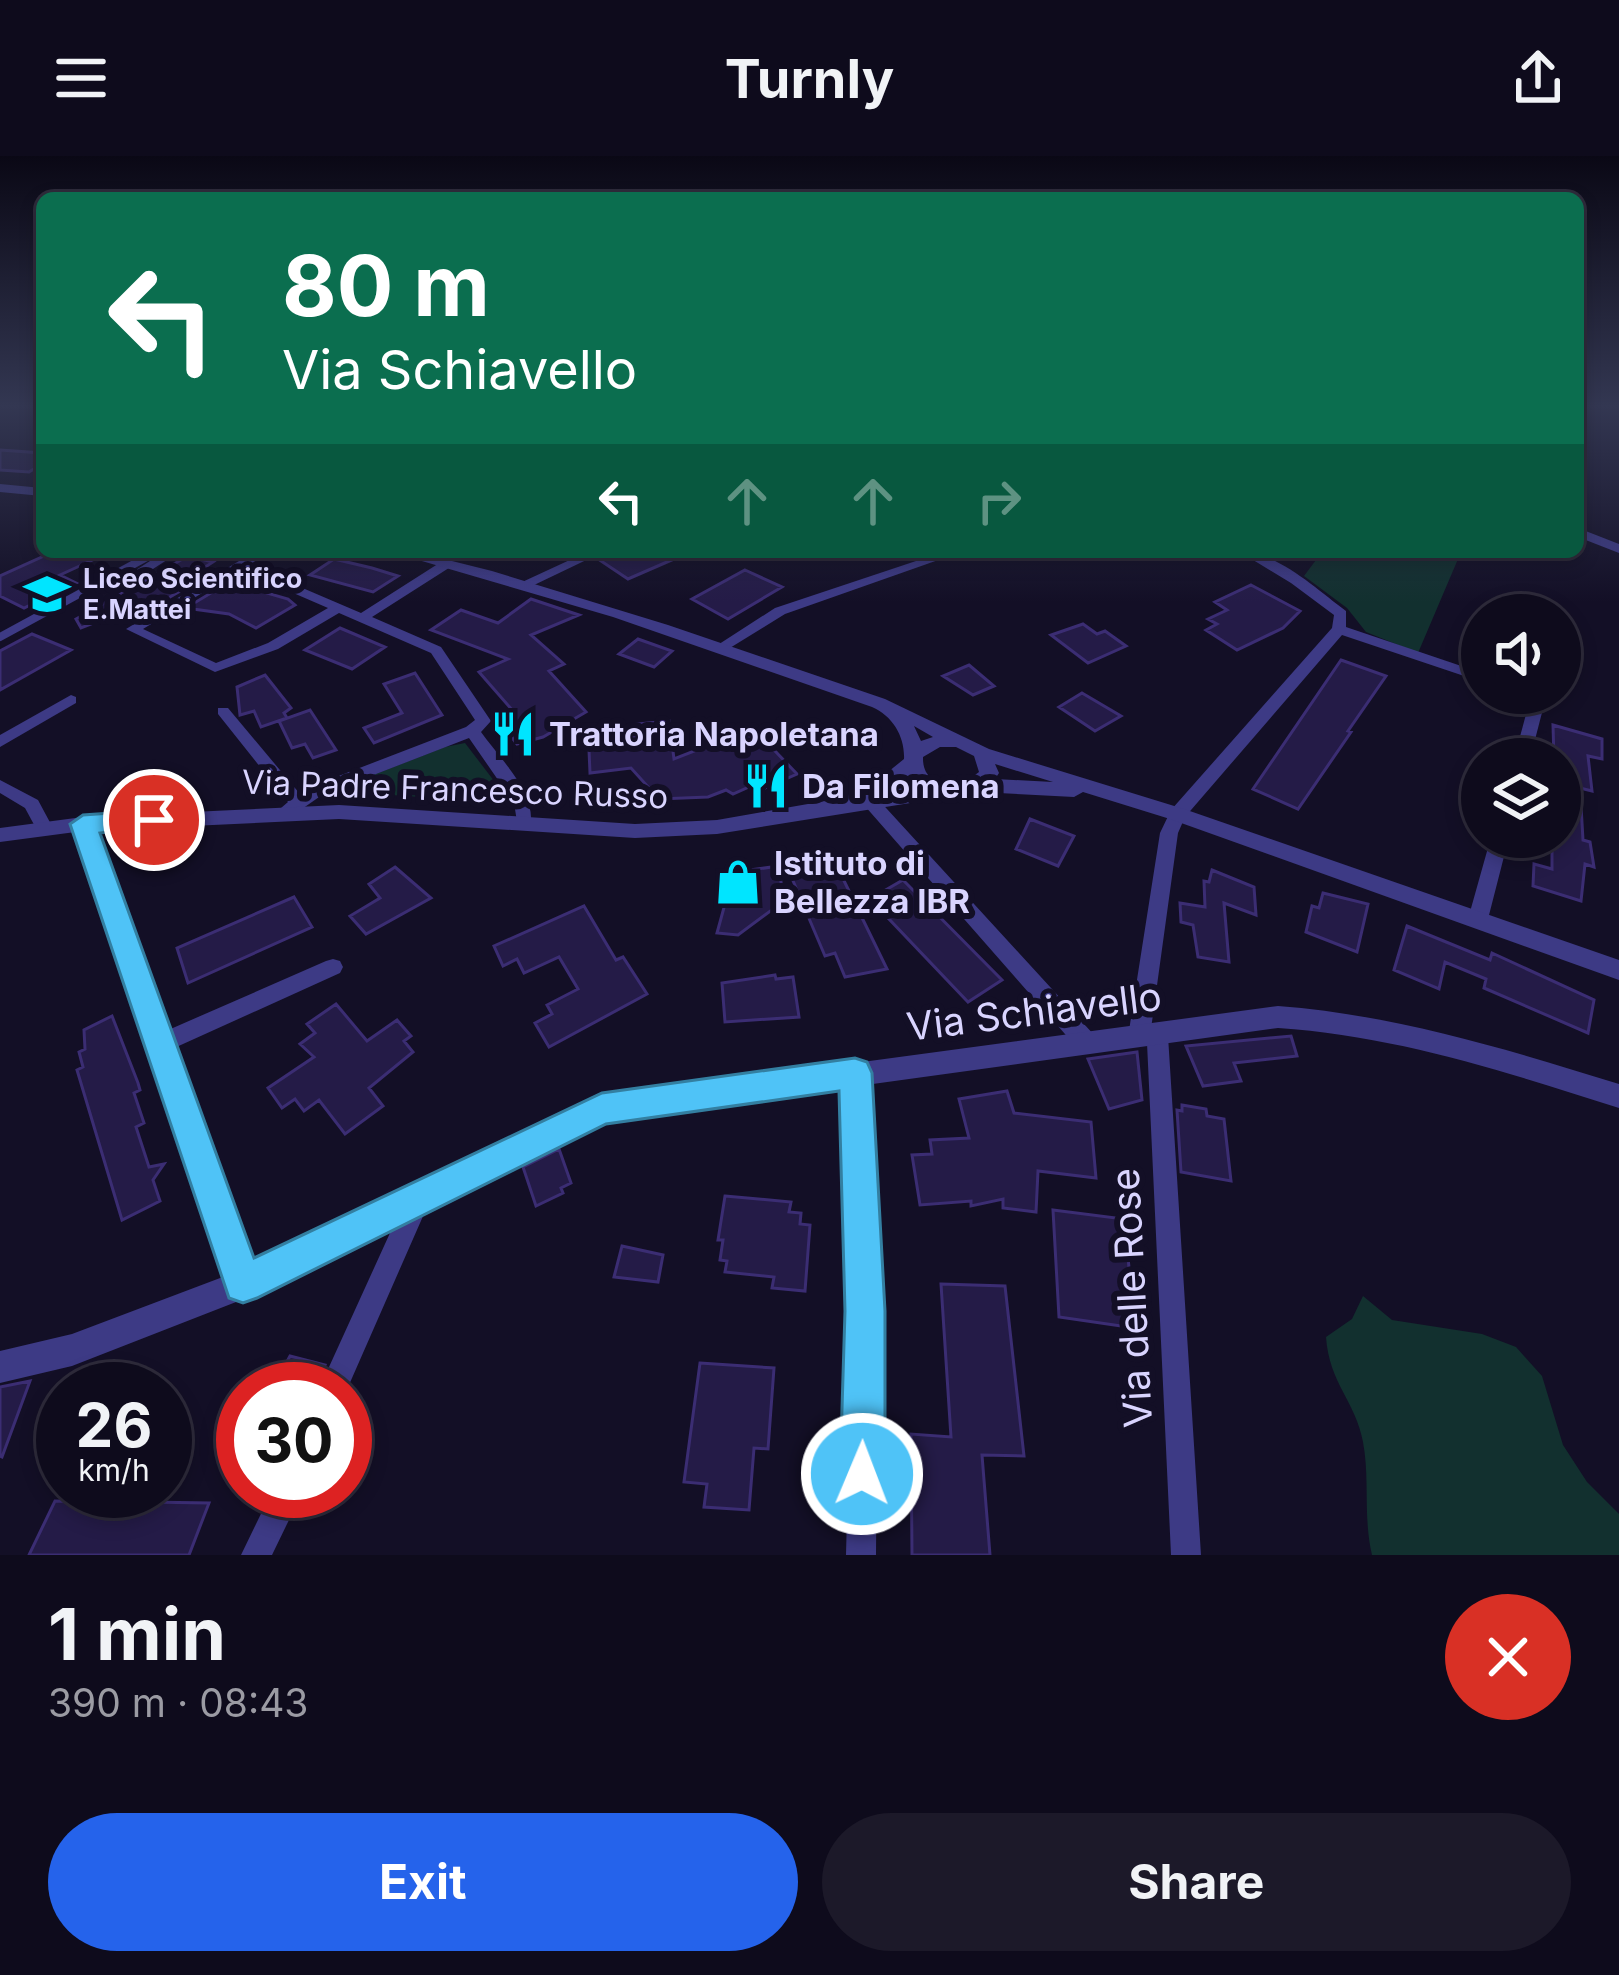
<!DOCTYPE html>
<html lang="en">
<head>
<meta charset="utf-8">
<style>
	:root { --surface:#0e0b1c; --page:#1c1929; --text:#f1f3f6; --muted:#9b9ba3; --line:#2e2b3b; --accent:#2563eb }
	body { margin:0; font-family:Inter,sans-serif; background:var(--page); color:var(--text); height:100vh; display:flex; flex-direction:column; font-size:45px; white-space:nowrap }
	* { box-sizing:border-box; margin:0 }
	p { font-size:39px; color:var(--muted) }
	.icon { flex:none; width:66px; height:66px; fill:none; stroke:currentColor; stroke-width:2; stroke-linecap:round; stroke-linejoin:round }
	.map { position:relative; height:1399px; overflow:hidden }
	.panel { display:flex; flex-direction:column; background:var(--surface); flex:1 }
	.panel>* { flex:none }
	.banner { position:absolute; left:36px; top:36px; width:1548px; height:366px; border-radius:18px; box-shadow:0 6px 18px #0003,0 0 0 3px var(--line); background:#0b6e4f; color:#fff; overflow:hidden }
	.tools { position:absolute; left:1461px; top:438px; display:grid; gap:24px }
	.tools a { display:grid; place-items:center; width:120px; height:120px; border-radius:50%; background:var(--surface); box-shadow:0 6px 18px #0003,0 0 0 3px var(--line); font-size:60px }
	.speed { position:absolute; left:36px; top:1206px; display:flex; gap:24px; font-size:60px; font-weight:700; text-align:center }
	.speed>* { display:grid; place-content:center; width:156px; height:156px; border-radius:50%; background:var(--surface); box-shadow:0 6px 18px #0003,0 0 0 3px var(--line); line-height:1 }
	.speed small { font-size:30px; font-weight:400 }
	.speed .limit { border:18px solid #d22; background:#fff; color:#111 }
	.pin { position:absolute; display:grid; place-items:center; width:102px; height:102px; color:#fff; margin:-51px; border:6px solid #fff; border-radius:50%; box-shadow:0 3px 12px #0007 }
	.me { position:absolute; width:132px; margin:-66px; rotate:1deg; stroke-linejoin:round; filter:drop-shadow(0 0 9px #0008) }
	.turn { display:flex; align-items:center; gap:42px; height:252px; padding:0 48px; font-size:54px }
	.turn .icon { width:156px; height:156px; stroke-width:2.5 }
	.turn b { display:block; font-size:84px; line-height:102px }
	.lanes { display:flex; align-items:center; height:114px; padding:0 48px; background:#0003; justify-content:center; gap:60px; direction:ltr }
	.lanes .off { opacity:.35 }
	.round { display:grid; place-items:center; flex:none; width:126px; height:126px; border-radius:63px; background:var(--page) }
	.summary { display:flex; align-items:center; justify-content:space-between; height:204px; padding:0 48px }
	h1 { font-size:72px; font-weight:700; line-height:90px }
	.primary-button { display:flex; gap:24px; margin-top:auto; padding:24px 48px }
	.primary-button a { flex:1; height:138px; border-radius:72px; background:var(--accent); color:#fff; font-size:48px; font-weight:700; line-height:138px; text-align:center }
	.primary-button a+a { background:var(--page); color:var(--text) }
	header { display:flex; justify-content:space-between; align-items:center; height:156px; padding:0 48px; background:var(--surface); font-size:54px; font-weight:700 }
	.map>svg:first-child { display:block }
</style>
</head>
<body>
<header><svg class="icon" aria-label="menu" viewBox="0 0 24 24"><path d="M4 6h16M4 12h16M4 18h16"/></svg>Turnly<svg class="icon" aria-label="share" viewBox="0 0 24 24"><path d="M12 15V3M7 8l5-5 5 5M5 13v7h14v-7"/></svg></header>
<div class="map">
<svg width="1619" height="1399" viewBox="0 0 1619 1399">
	<rect width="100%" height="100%" fill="#130f26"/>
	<path fill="#12302f" d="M1322 396H1461L1418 497 1366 476 1347 452 1304 420Z
		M465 587 511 647 332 635 445 591Z
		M1363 1140 1392 1164 1482 1178 1516 1191 1542 1220 1563 1289 1587 1326 1619 1358V1399H1372C1363 1361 1370 1324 1363 1286 1356 1246 1329 1227 1326 1181L1352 1163Z"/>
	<path fill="#241b47" stroke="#3b2d73" stroke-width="3" d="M0 294 42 297V308L29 316 0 314Z
		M53 396H110L60 419 76 427 24 452 0 440V420Z
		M607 396H690L628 423 598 403Z
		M188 400 213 406 196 417 206 420 158 448 145 447 81 472 76 463Z
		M334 403 372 412 398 420 373 436 310 419Z
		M745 414 782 431 728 463 692 443Z
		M229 426 288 443 295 449 256 472 229 458 186 452Z
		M1251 429 1300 455 1283 472 1237 494 1206 474 1217 468 1208 463 1227 454 1215 446Z
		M531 443 579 459 531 479 564 508 549 515 586 556 543 581 517 588 496 562 513 555 479 516 508 503 431 474 461 454 498 467Z
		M1083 468 1097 478 1105 475 1126 490 1088 507 1051 479Z
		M340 472 385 491 352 513 305 494Z
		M32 478 71 494 0 534V495Z
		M638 483 672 495 654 511 619 498Z
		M1341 504 1386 520 1348 575 1351 576 1298 653 1253 633Z
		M969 509 994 530 973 539 943 520Z
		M415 517 442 559 374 587 364 572 402 557 384 528Z
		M265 519 291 552 284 557 287 562 261 571 254 555 240 559 237 531Z
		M1082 537 1121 560 1095 575 1059 551Z
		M310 554 336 594 313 602 305 588 292 592 279 565Z
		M669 565 674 603 753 572 797 618 756 636 749 631 733 638 726 634 708 641 659 643 631 612 590 617 589 594 620 590V581L650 578 639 568Z
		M1553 569 1602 583V603L1588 600 1592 635 1580 632 1583 684 1590 686 1594 711 1585 708 1581 745 1533 730 1534 708 1552 713V681H1560V603H1554Z
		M1030 663 1074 680 1058 710 1016 693Z
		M831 698 887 813 845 821 835 797 825 800 791 720Z
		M779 710 784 750 773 753 738 779 717 777 731 726 743 715Z
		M395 711 431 742 366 778 350 760 380 742 369 728Z
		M1212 714 1254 731 1256 759 1224 747 1229 806 1198 801 1193 769 1181 766 1180 747 1205 751 1204 725 1209 726Z
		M903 724 1002 824 968 846 870 743Z
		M1323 737 1368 748 1357 796 1306 776 1312 750 1319 752Z
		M294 741 312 771 188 827 177 792Z
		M584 750 616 804 623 801 647 838 549 891 535 867 552 858 547 849 578 833 559 801 524 817 517 803 503 810 494 790Z
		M1407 770 1490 804 1492 797 1594 844 1588 877 1484 832 1486 823 1445 806 1439 833 1394 814Z
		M775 819 776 823 793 821 799 861 725 866 722 827Z
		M336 848 367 885 397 864 411 880 404 885 413 896 369 932 383 950 345 978 319 944 304 955 295 943 282 952 268 932 314 901 300 888 315 877 307 868Z
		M112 860 138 927 140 934 134 937 144 967 136 971 149 1011 164 1008 153 1024 160 1045 122 1064 77 914 83 911 79 896 85 893 84 874Z
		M1291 880 1297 900 1234 907 1241 925 1203 930 1186 890Z
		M1137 896 1142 944 1109 953 1088 903Z
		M1007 935 1014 957 1091 966 1096 1022 1038 1015 1036 1056 1003 1052V1043L971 1050V1045L920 1049 912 999 932 998 930 984 969 982 959 943Z
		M1182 949 1206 953 1207 960 1224 963 1231 1025 1181 1016 1177 954 1182 955Z
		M559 993 571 1027 561 1032 563 1037 536 1050 523 1011Z
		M725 1040 791 1046 789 1056 801 1057 800 1068 810 1069 805 1135 772 1132 774 1121 725 1116 727 1105 720 1104 723 1084H718Z
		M1053 1054 1124 1063 1130 1121 1123 1120 1128 1171 1059 1161Z
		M622 1090 663 1099 658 1126 614 1121Z
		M941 1128 1005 1130 1024 1300 982 1299 990 1399H912L911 1278 951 1281Z
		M290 1200 325 1209 315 1233H272Z
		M700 1207 774 1212 768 1293 754 1292 749 1354 704 1351 707 1328 684 1326Z
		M30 1225 2 1301 0 1300V1231Z
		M55 1345 146 1346 209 1347 189 1399H29Z"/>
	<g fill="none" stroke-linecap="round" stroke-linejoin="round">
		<path stroke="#3d3a85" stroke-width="8" d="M0 481 156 396"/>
		<path fill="#3d3a85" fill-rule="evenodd" d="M164 396H179L133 426 122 423Z
			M254 396H269L249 409 361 457 444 404H452V410L372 461 441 491 491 565 481 576C500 603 538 638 530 672H518L514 647 469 582 322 639 289 662H277L274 658 288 646 218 558V552H228L300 638 310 631 466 571 475 564 431 497 339 457 278 493 215 516 126 473ZM240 414 328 452 268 487 216 507 143 473Z
			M587 396H603L532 430 520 427Z
			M943 396H961L785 458 725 495H715L713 492 775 452Z
			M1240 396C1278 396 1316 433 1346 455V471L1482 517V526L1342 479 1185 661 1178 677 1151 873 1157 871 1165 873 1168 880 1201 1399H1171L1147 887 1139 890 1131 888 1128 881 1160 677 1171 654 1332 472 1334 459 1291 427Z
			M1511 537H1532L1545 545 1530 603H1514L1529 547Z
			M71 539 76 541V547L0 591V579Z
			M0 624 38 644 53 672 50 676H38L25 652 0 637Z
			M870 639 876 641 1095 880 1098 887 1095 894 1087 896 1079 894 864 649 861 645Z
			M83 662 92 668 166 875 326 805 333 803 340 805 343 811 340 817 172 893 256 1128 252 1137 243 1141 234 1137 230 1128 74 668Z
			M1491 681H1509L1488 763 1485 768H1471L1468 763Z
			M855 907 863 910 866 917 878 1155 876 1399H846L852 1155 844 917 847 910Z
			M419 1030 428 1033 431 1042 345 1238V1233H319L410 1033Z
			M272 1335H303L272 1399H241Z"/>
		<path fill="#3d3a85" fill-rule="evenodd" d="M0 328 42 332V340L0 336Z
			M1578 372 1619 388V397L1578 381Z
			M391 396H416L492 415 668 469 885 543 989 593 1184 653 1619 804V824L1170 663 1083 636 1074 641 979 636 717 678 635 682 339 663 83 675 0 686V672L83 661 339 649 635 668 717 664 848 641 850 635 883 620 904 603C905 581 893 560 872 551L613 461ZM914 570 933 581 921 585ZM956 591 974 600 979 616C959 632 922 634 923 601L940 591ZM995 608 1053 626 995 623 999 617ZM908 620 916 630 885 635Z
			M1278 850C1396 859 1506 893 1619 928V952C1506 916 1397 880 1278 872L605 965 254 1139 72 1210 0 1227V1195L72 1178 236 1116 602 941Z"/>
	</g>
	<linearGradient id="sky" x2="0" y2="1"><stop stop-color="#0a0815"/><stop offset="0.56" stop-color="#333752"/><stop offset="1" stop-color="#333752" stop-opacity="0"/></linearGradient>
	<rect width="1619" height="446" fill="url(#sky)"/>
	<path fill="#4fc3f7" stroke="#337fa1" stroke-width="3" d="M154 654 163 657 167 664 163 670 100 677 254 1102 602 937 855 902 867 906 872 917 885 1155V1318L878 1333 862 1340 847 1333 840 1318 845 1155 839 935 606 968 257 1142 243 1147 229 1142 70 668 83 659Z"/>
	<defs>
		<g id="school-bare" transform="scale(3.6)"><path d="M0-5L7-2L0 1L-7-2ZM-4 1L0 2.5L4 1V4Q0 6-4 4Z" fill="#00e5ff" stroke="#130f26" stroke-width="2.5" paint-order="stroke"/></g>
		<g id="restaurant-bare" transform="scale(3.6)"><path d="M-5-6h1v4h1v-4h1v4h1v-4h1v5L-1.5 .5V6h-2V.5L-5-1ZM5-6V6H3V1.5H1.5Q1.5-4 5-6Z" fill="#00e5ff" stroke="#130f26" stroke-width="2.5" paint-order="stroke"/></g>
		<g id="shop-bare" transform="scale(3.6)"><path d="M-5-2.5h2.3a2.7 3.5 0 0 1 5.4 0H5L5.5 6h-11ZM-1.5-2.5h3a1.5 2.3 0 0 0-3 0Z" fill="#00e5ff" stroke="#130f26" stroke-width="2.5" paint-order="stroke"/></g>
	</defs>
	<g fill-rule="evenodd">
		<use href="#school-bare" x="47" y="438"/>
		<use href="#restaurant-bare" x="513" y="578"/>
		<use href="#restaurant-bare" x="766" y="630"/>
		<use href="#shop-bare" x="738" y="726"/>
	</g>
	<g text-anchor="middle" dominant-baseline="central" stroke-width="12" stroke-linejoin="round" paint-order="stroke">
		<g font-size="27" font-weight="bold" fill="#d9d4ff" stroke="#130f26" text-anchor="start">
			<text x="83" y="422">Liceo Scientifico<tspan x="83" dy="31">E.Mattei</tspan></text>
		</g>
		<g font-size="33" font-weight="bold" fill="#d9d4ff" stroke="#130f26" text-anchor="start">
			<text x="549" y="578">Trattoria Napoletana</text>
			<text x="802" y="630">Da Filomena</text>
			<text x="774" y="707">Istituto di<tspan x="774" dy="38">Bellezza IBR</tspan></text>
		</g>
		<g font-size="33" fill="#d9d4ff" stroke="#130f26">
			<text transform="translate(455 633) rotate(2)">Via Padre Francesco Russo</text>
		</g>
		<g font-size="39" fill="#d9d4ff" stroke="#130f26">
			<text transform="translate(1034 855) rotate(-7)">Via Schiavello</text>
			<text transform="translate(1131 1142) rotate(-93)">Via delle Rose</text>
		</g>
	</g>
</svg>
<div class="tools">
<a><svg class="icon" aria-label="sound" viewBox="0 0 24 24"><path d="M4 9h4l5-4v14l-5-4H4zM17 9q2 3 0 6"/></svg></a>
<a><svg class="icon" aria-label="layers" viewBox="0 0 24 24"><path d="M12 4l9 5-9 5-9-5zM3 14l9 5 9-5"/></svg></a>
</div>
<div class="speed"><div>26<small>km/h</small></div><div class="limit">30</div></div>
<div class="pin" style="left:154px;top:664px;background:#d93025"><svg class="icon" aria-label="arrive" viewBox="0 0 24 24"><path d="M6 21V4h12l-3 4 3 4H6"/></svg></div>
<svg class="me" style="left:862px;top:1318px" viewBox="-20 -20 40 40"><circle r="17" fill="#4fc3f7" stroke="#fff" stroke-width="3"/><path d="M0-11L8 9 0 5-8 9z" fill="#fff"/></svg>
<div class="banner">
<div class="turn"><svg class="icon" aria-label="left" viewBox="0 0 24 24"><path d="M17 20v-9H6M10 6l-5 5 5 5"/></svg><div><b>80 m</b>Via Schiavello</div></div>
<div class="lanes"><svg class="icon" aria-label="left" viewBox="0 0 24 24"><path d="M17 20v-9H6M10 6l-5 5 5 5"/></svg><svg class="icon off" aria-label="ahead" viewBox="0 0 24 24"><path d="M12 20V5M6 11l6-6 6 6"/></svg><svg class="icon off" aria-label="ahead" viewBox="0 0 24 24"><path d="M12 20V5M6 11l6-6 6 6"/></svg><svg class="icon off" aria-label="right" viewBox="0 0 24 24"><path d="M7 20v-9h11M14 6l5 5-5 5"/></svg></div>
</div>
</div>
<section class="panel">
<div class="summary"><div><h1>1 min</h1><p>390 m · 08:43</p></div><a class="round" style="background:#d93025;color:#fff"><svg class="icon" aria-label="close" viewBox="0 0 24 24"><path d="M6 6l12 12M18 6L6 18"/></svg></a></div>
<div class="primary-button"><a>Exit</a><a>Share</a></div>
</section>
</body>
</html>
